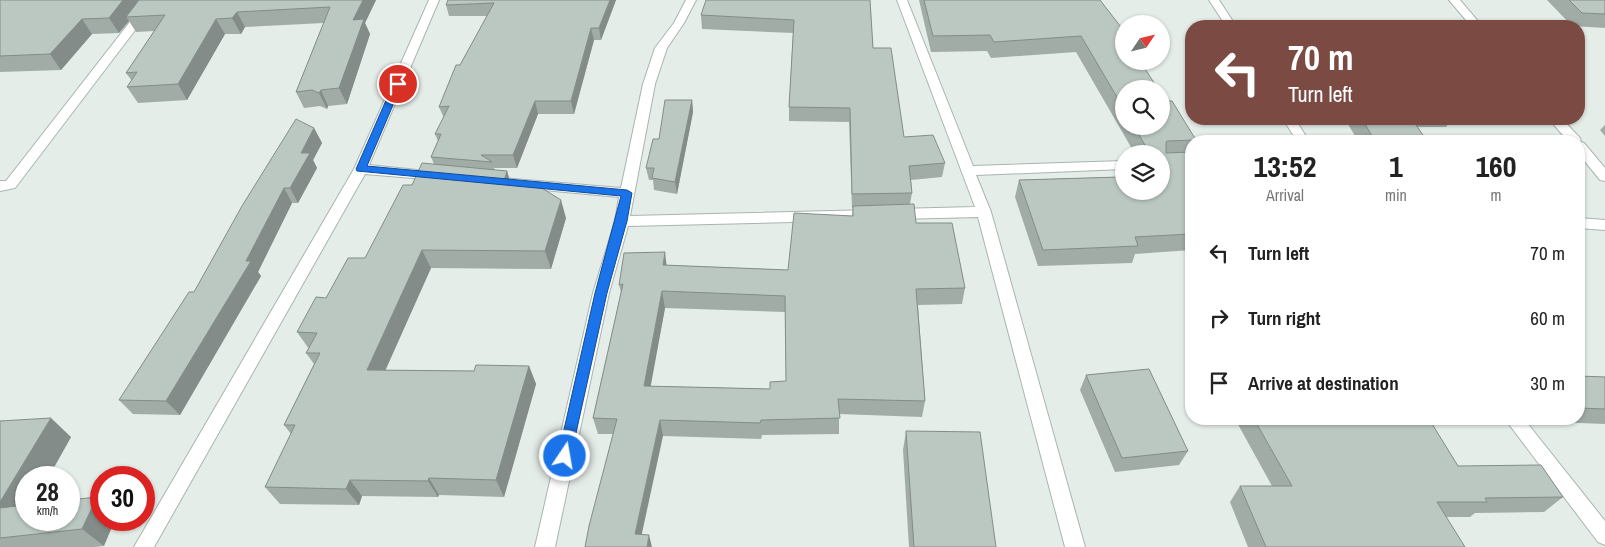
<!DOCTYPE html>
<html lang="en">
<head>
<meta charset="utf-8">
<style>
	:root { --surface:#fff; --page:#f6f6f6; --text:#222; --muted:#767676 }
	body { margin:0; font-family:"Archivo Narrow",sans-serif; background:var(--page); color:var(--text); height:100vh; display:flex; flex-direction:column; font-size:19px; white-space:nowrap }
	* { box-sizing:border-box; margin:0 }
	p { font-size:16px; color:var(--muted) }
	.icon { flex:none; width:28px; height:28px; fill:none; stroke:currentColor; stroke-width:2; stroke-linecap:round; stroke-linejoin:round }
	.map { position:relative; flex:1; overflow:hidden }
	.details { position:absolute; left:1185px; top:135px; width:400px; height:290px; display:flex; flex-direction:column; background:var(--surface); border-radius:20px; box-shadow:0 1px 4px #0004 }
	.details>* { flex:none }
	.banner { position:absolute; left:1185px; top:20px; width:400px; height:105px; border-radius:20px; box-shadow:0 1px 4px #0004; background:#7b4a42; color:#fff; overflow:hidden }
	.needle { width:32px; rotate:55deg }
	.controls { position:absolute; left:1115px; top:15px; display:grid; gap:10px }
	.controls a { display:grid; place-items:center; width:55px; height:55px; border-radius:50%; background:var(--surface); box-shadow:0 1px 4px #0004; font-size:25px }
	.speed { position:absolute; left:15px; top:466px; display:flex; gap:10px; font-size:25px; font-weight:700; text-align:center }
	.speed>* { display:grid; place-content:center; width:65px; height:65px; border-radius:50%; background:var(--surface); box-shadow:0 1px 4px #0004; line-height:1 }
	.speed small { font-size:12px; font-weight:400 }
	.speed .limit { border:8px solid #d22; background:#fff; color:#111 }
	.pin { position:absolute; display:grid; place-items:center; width:42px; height:42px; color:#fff; margin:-21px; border:2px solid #fff; border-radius:50%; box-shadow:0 1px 5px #0007 }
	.me { position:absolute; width:55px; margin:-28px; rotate:12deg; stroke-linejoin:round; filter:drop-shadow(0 0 4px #0008) }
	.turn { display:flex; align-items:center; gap:18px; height:105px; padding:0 20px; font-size:22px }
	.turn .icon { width:65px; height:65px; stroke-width:2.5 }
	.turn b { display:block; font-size:35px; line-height:42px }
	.eta { display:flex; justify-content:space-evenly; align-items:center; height:85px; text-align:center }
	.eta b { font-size:30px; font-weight:700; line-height:35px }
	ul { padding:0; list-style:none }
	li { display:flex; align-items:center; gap:15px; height:65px; padding:0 20px }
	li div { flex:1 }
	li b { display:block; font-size:19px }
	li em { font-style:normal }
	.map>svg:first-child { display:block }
</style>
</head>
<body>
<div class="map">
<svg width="1605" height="547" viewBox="0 0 1605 547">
	<rect width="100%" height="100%" fill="#e5ede9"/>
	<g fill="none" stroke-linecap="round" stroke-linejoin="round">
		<g stroke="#a8b5af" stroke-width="2">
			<path id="minor" d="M147 0H158L15 188 0 191V181H6Z
				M429 0H439L369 165 437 172 442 173 444 176 442 179 437 180 365 174 154 547H134L354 169Z
				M686 0H696L684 23 667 48 655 84 630 216 873 210 878 212 880 215 878 218 873 220 628 226 609 293 555 547H535L593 293 615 221 619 197 490 185 485 184 483 181 485 178 490 177 621 188 643 84 655 48 674 23Z
				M897 0H907L973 166 1124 161V169L976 175 991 212 1085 547H1065L978 217 896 219 891 217 889 214 891 211 896 209 975 207Z
				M1209 0H1219L1236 26H1226Z
				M1449 0H1460L1482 26H1471Z
				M1283 119H1295L1309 141H1297Z
				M1549 119H1562L1580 138 1581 142 1584 143 1605 168V181L1600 180 1579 154V141H1568Z
				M1579 218 1605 220V230L1579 228Z
				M1505 419H1524L1605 521V545L1598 542Z"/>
		</g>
		<use href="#minor" fill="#fff" fill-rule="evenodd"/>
	</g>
	<path fill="#a1aca7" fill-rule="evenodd" d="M0 0H376L365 23 370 34 347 104 328 106 327 109 320 106 304 108 296 92 324 23 245 27 241 34H225L187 100 138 103 127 87 132 81 126 73 154 31 136 32 129 21 119 33 92 34 61 70 0 72Z
		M448 0H616L601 40H594L574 114H538L517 168H494L495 170 507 171 511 184 566 218 551 269 431 268 385 370 474 371 529 366 536 384 504 497 439 495 438 497 362 496 359 505 280 504 265 487 291 434 284 425 314 364 306 353 309 349 297 332 326 298 365 258 412 185 434 164 431 157 438 141 435 134 444 118 439 107 460 65 488 16H449L446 5Z
		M870 0 873 48 904 137 945 163 942 177 911 180 912 193 910 204 916 223 965 288 962 304 918 305 925 401 922 417 839 414V434L762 435 761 439 663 436 585 547 613 434H598L593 418 621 292 619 285 667 265 788 270 852 216 853 208H852L849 122 789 121V107L793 33 702 29 701 15ZM665 308 785 312 786 381 770 389 650 386Z
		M919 0H1100L1124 89V126H1161L1166 101 1196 140 1195 141H1191V250L1135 254 1132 263 1038 266 1015 197 1019 180 1115 177 1117 172 1161 191V154H1135L1076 52 991 58 987 51 931 52Z
		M1547 0H1605V28L1572 26Z
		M692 100 693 112 677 194 654 190 653 180H649L646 168 659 139Z
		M1345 119H1452L1446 127H1417L1427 141H1358Z
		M1605 125V136L1600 130Z
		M314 128 322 143 313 160 317 168 298 203H292L258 272 261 276 180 415 133 414 119 400 194 292Z
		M1086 375 1188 451 1179 465 1115 472 1080 390Z
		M1579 376 1605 377V424L1554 422 1552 419H1579Z
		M1235 419H1429L1458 466 1563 497 1544 512 1475 513 1470 517H1446L1465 547H1248L1230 502 1240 486H1272Z
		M0 421 71 437 48 478H26V520L97 497 101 500V520L104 546 95 547H0Z
		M906 431 996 547H909L903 450Z"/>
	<path fill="#838c88" d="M123 0H145L126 17 129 21 119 33 109 18Z
		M363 0H376L365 23 370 34 347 104 339 88 353 20Z
		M610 0H616L601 40 599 28Z
		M237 12 245 27 241 34 232 18Z
		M82 19 92 34 61 70 50 54Z
		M216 19 225 34 187 100 178 84Z
		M591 28 594 40 574 114 571 101Z
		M321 90 328 106 327 109 319 93Z
		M692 100 693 112 677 194 675 182Z
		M535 101 538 114 517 168 513 155Z
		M314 128 322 143 313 160 317 168 298 203 290 188 301 153Z
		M507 171 512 189 503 184Z
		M284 188 292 203 258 272 261 276 180 415 166 401 246 261Z
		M561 200 566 218 551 269 545 251Z
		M422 250 431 268 378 387 367 370Z
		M665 252 667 269 663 265Z
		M662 291 665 308 648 401 644 386Z
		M529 366 536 384 504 497 496 480Z
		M51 418 71 437 48 478H26V516L0 511V502Z
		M660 420 663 436 639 547 635 534Z
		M429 478 439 495 438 497 428 481Z
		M350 480 362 496 359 505 346 489Z
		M97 497 101 500V520H115L104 546 82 529Z
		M649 535 652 547H647Z"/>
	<path fill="#bbc8c2" stroke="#838c88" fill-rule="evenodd" d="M0 0H123L109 18 82 19 50 54 0 56Z
		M139 0H363L353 20 364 19 339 88 321 90 319 93 312 90 296 92 330 7 237 12 232 18 216 19 178 84 127 87 137 72 126 73 165 15 126 17Z
		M448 0H610L599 28H591L571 101H535L513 155H481L492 162 431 157 441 134H435L449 106 439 107 456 65H460L494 3 446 5Z
		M706 0H870L873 48H891L904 137 933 135 945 163 909 166 912 193 852 194 850 108 789 107 794 20 701 15Z
		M924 0H1100L1124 31V61H1140L1158 89H1124V109L1081 36 994 42 990 35 933 36Z
		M1569 0H1605V14L1582 13Z
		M1161 94 1166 101H1172L1196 140 1167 141 1166 143V153L1191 152V234L1135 237 1138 246 1043 250 1019 180 1120 177 1117 172 1124 171V191H1161V154H1150L1134 126H1161Z
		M665 100H692L675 182 652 178 654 168H646L653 139H659Z
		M296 119 314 128 301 153H310L290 188H284L246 261H251L166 401 119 400 189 292H194L242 206Z
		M1362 119H1412L1427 141H1375Z
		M422 163 507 171 503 184 537 185 561 200 545 251 422 250 367 370 474 371 476 365 529 366 496 480 429 478 428 481 350 480 346 489 265 487 295 425H284L320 353H306L317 333 297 332 316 297 326 298 348 258H365L403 185H412Z
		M914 204 916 223H952L965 288 916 289 925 401 838 399 840 418 761 420 760 423 660 420 635 534 649 535 647 547H585L589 526 617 419 593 418 623 284 619 285 624 253 665 252 663 265 788 270 794 213 853 216V206ZM662 291 785 296 786 381 770 382V389L644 386Z
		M1149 369 1188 451 1122 458 1086 375Z
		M1579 376 1605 377V409L1579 408Z
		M51 418 0 502V421Z
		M1254 419H1429L1458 466 1541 465 1563 497 1485 498 1487 502H1437L1465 547H1266L1240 486H1292Z
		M906 431 980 432 996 547H914Z
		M97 497 82 529 0 538V508L26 505V520H69V500Z"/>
	<path fill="#1a73e8" stroke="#114b97" d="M394 82H398L402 84 367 166 627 190 632 193 627 221 607 293 570 460 565 462 560 460 558 456 595 293 621 196 357 171 356 169Z"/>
</svg>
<div class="controls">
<a><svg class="needle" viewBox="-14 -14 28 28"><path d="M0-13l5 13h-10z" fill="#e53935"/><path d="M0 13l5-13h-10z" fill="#767676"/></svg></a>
<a><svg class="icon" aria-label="search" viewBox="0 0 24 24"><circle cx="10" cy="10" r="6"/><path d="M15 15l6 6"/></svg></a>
<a><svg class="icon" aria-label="layers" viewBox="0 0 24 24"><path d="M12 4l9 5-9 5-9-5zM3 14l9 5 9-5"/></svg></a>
</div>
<div class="speed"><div>28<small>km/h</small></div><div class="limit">30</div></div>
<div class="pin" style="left:398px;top:84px;background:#d93025"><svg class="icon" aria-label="arrive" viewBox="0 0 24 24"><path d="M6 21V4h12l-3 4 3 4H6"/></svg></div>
<svg class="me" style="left:565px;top:456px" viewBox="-20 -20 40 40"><circle r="17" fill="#1a73e8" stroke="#fff" stroke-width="3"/><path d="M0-11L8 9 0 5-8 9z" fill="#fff"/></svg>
<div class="banner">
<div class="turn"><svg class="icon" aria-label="left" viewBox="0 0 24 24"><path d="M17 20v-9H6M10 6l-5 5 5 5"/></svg><div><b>70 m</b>Turn left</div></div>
</div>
<section class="details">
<div class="eta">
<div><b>13:52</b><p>Arrival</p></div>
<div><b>1</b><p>min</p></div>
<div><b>160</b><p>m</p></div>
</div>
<ul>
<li><svg class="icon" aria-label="left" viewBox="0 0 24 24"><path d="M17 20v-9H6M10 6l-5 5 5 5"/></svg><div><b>Turn left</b></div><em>70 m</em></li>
<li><svg class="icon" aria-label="right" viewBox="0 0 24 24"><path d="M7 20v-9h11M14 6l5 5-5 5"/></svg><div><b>Turn right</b></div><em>60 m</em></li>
<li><svg class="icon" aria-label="arrive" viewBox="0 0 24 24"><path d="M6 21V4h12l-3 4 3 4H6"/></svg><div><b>Arrive at destination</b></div><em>30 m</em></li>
</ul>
</section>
</div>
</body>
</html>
